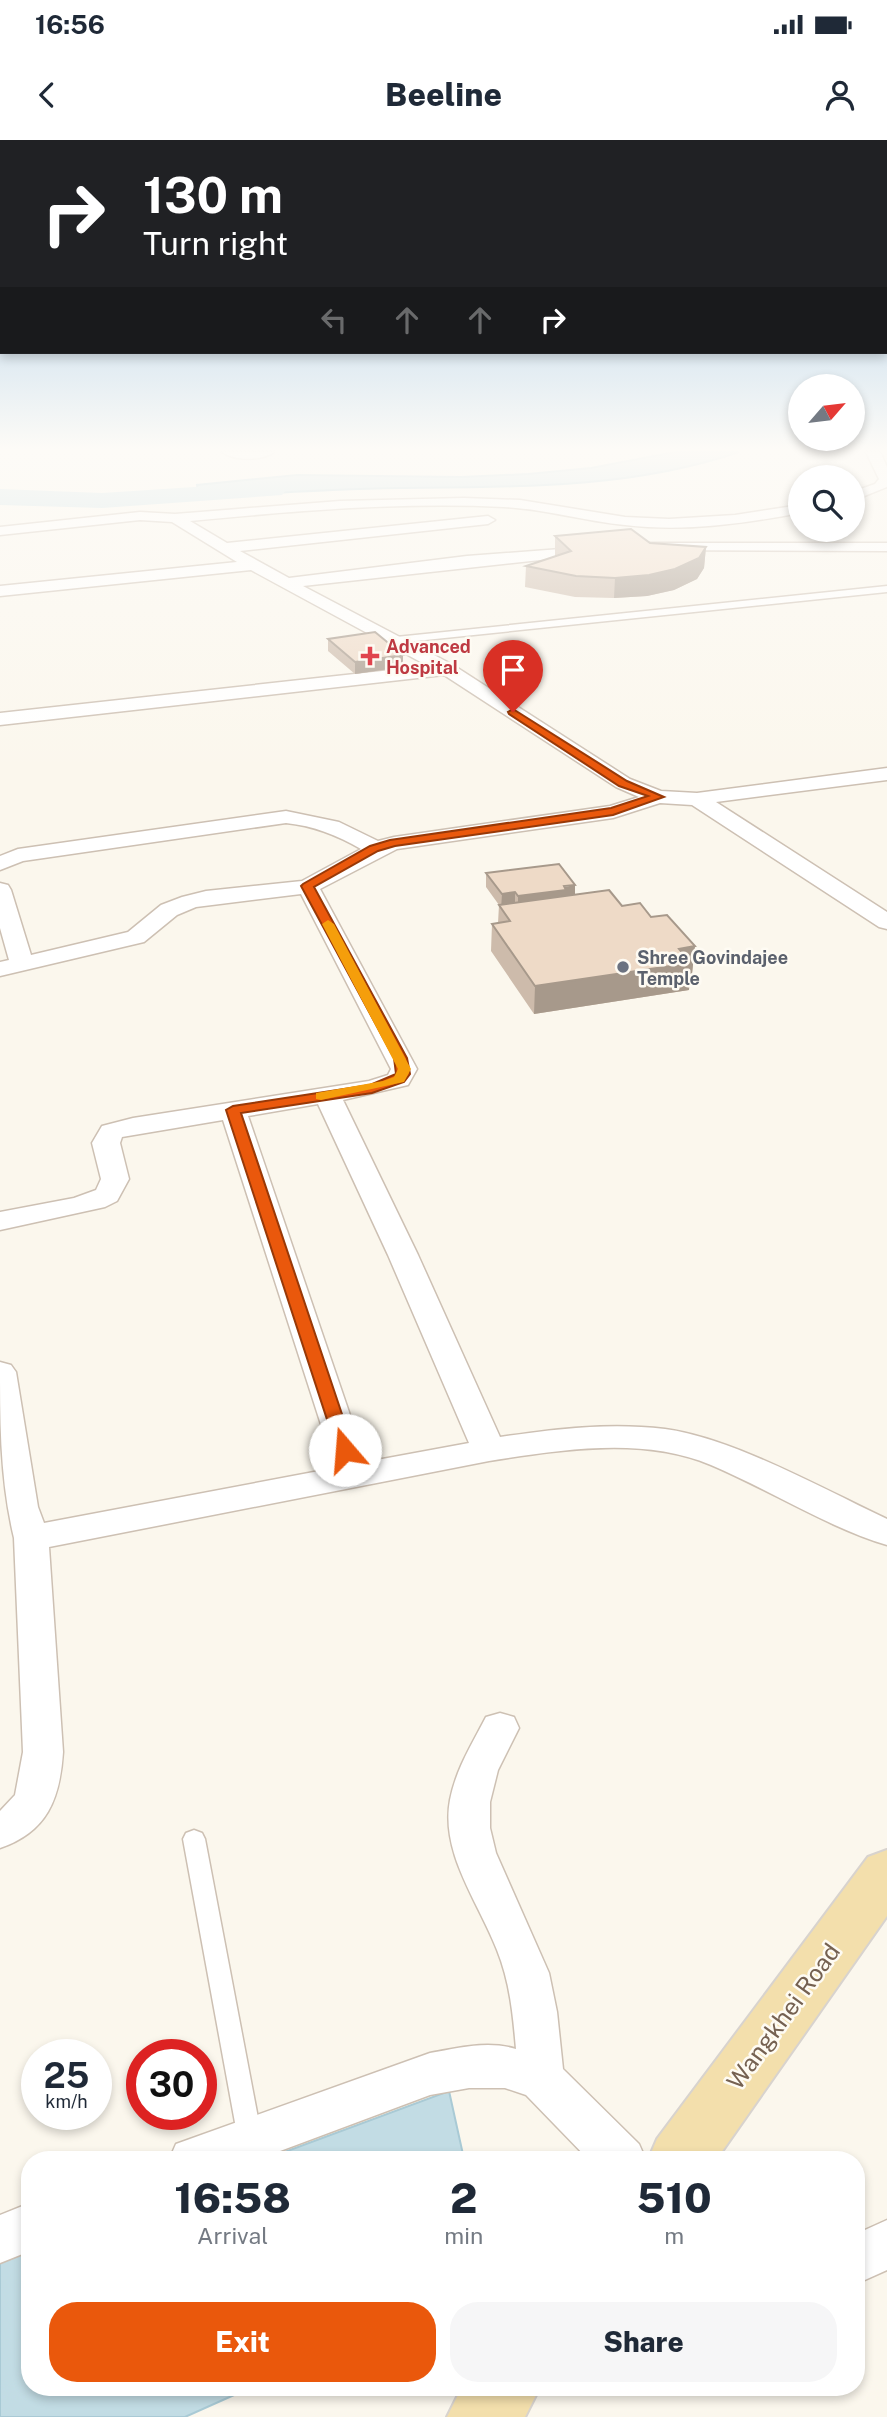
<!DOCTYPE html>
<html lang="en">
<head>
<meta charset="utf-8">
<style>
	:root { --surface:#fff; --page:#f6f6f7; --text:#1f2937; --muted:#747a83; --accent:#ea580c }
	body { margin:0; font-family:"Public Sans",sans-serif; background:var(--page); color:var(--text); height:100vh; display:flex; flex-direction:column; font-size:26px; white-space:nowrap }
	* { box-sizing:border-box; margin:0 }
	p { font-size:23px; color:var(--muted) }
	.icon { flex:none; width:38px; height:38px; fill:none; stroke:currentColor; stroke-width:2; stroke-linecap:round; stroke-linejoin:round }
	.map { position:relative; flex:1; overflow:hidden }
	.side { position:absolute; left:21px; top:2011px; width:844px; height:245px; display:flex; flex-direction:column; background:var(--surface); border-radius:28px; box-shadow:0 4px 10px #0003 }
	.side>* { flex:none }
	.banner { position:absolute; left:0px; top:0px; width:887px; height:214px; box-shadow:0 4px 10px #0003; background:#202124; color:#fff; overflow:hidden }
	.needle { width:46px; rotate:62deg }
	.tools { position:absolute; left:788px; top:234px; display:grid; gap:14px }
	.tools a { display:grid; place-items:center; width:77px; height:77px; border-radius:50%; background:var(--surface); box-shadow:0 4px 10px #0003; font-size:35px }
	.speed { position:absolute; left:21px; top:1899px; display:flex; gap:14px; font-size:35px; font-weight:700; text-align:center }
	.speed>* { display:grid; place-content:center; width:91px; height:91px; border-radius:50%; background:var(--surface); box-shadow:0 4px 10px #0003; line-height:1 }
	.speed small { font-size:18px; font-weight:400 }
	.speed .limit { border:10px solid #d22; background:#fff; color:#111 }
	.pin { position:absolute; display:grid; place-items:center; width:60px; height:60px; color:#fff; margin:-72px -30px; border-radius:50% 50% 50% 0; rotate:-45deg; box-shadow:0 0 7px #0007 }
	.pin .icon { rotate:45deg }
	.me { position:absolute; width:77px; margin:-38px; rotate:342deg; stroke-linejoin:round; filter:drop-shadow(0 0 5px #0008) }
	.turn { display:flex; align-items:center; gap:24px; height:147px; padding:0 28px; font-size:32px }
	.turn .icon { width:91px; height:91px; stroke-width:2.5 }
	.turn b { display:block; font-size:49px; line-height:60px }
	.lanes { display:flex; align-items:center; height:66px; padding:0 28px; background:#0003; justify-content:center; gap:35px; direction:ltr }
	.lanes .off { opacity:.35 }
	.eta { display:flex; justify-content:space-evenly; align-items:center; height:119px; text-align:center }
	.eta b { font-size:42px; font-weight:800; line-height:49px }
	.primary-button { display:flex; gap:14px; margin-top:auto; padding:14px 28px }
	.primary-button a { flex:1; height:80px; border-radius:28px; background:var(--accent); color:#fff; font-size:28px; font-weight:800; line-height:80px; text-align:center }
	.primary-button a+a { background:var(--page); color:var(--text) }
	.status { display:flex; justify-content:space-between; align-items:center; height:49px; padding:0 35px; background:var(--surface); direction:ltr }
	.status svg { height:19px; fill:currentColor }
	header { display:flex; justify-content:space-between; align-items:center; height:91px; padding:0 28px; background:var(--surface); font-size:32px; font-weight:800 }
	.map>svg:first-child { display:block }
</style>
</head>
<body>
<div class="status"><b>16:56</b><svg viewBox="0 0 49 12"><path d="M0 12V9h3v3zM5 12V6h3v6zM10 12V3h3v9zM15 12V0h3v12zM26 1h20v11H26zM47 4h2v5h-2z"/></svg></div>
<header><svg class="icon" aria-label="back" viewBox="0 0 24 24"><path d="M15 5l-7 7 7 7"/></svg>Beeline<svg class="icon" aria-label="person" viewBox="0 0 24 24"><circle cx="12" cy="8" r="4"/><path d="M4 21q1-7 8-7t8 7"/></svg></header>
<div class="map">
<svg width="887" height="2277" viewBox="0 0 887 2277">
	<rect width="100%" height="100%" fill="#fbf7ed"/>
	<path fill="#c2dce4" stroke="#a9cad5" stroke-width="2" d="M675 312H739C631 349 513 347 401 348 334 349 267 353 199 358L197 345 297 335 461 337 528 334 591 328Z
		M449 1951 464 2019 263 2020Z
		M30 2106V2247H252L185 2277H0V2117Z"/>
	<g fill="none" stroke-linecap="round" stroke-linejoin="round">
		<path fill="#c2dce4" fill-rule="evenodd" d="M273 342 282 345 286 350 282 355 102 368 0 365V349L102 353Z"/>
		<g stroke="#cdc0b3" stroke-width="3">
			<path id="service" d="M887 446V452L396 503 392 500 396 497Z
				M194 1690 202 1693 205 1699 262 1999 259 2007 250 2011 241 2007 238 1999 183 1699 186 1693Z"/>
		</g>
		<g stroke="#cdc0b3" stroke-width="3">
			<path id="minor" d="M222 312H274C262 321 234 321 222 312Z
				M866 312H880L887 327V347L852 361V352L875 344 879 339Z
				M464 358 520 360 625 377 669 379 735 375 800 365V373C742 384 683 392 625 385 584 381 545 369 504 367 399 362 294 371 190 381L227 403 488 376 495 380 488 384 240 411 289 438 467 416 600 406 603 409 600 412 595 414 303 446 453 525 630 639 661 651 697 653 887 628V640L716 662 887 772V789L879 787 692 665 660 663 613 678 397 709 320 749 417 929 408 945 343 960 418 1115 500 1297C554 1289 610 1282 665 1289 733 1298 823 1349 887 1379V1405C829 1388 768 1349 711 1325 642 1296 561 1310 489 1321L49 1407 63 1612C60 1659 47 1692 0 1708V1671L15 1655 23 1612 14 1398C0 1340 0 1282 0 1222L11 1225 16 1232 38 1367 44 1383 335 1328 223 980 122 997 120 1003 129 1039 117 1061 105 1067 0 1090V1072L74 1058 96 1050 101 1039 92 1003 102 986 133 978 369 941 388 935 391 929 301 754 196 767 177 775 144 802 0 836V822L9 820 0 788V743L8 745 11 750 31 815 128 792 161 765 182 757 206 751 302 741 361 709C337 695 314 686 286 683L23 721 0 730V716L18 709 286 671 339 682 378 701 394 697 610 666 639 657 616 647 444 535 0 585V573L428 526 251 430 0 456V446L237 422 172 382 140 380 0 395V387L140 372 175 374 340 361ZM318 964 388 1115 469 1303 366 1322 248 976Z
				M641 403H887V411L636 410 634 407Z
				M500 1573 514 1577 519 1588 498 1630 490 1662V1688L496 1713 549 1833 557 1872 563 1929 639 2004 646 2020H589L526 1955 505 1948H469L430 1955 256 2020H169L176 2004 430 1913C458 1908 488 1900 516 1909 513 1875 510 1842 497 1810 479 1763 440 1713 450 1660 456 1629 472 1604 486 1577Z
				M30 2063V2111L0 2123V2075Z
				M887 2080V2130L856 2144V2094Z"/>
		</g>
		<g stroke="#d8d3ce" stroke-width="4">
			<path id="primary" d="M887 1710V1776L716 2020H648L657 1999 868 1717Z
				M462 2247H540L525 2277H447Z"/>
		</g>
		<use href="#service" fill="#fff" fill-rule="evenodd"/>
		<use href="#minor" fill="#fff" fill-rule="evenodd"/>
		<use href="#primary" fill="#f3dfac" fill-rule="evenodd"/>
	</g>
	<path fill="#cdbbab" d="M555 396 706 407 704 428 697 439 674 450 647 456 614 458 575 457 525 447 526 426 555 416Z
		M328 499 403 515V527L355 534 328 511Z
		M486 733 622 766 651 777 695 806 692 834H690L689 850 534 874 491 811 492 784 498 783 499 765 486 747Z"/>
	<path fill="#a7998b" d="M706 407 704 428 697 439 674 450 647 456 614 458 615 438Z
		M403 515V527L355 534V522Z
		M575 745V759L518 770V756Z
		M515 752V767L501 769 502 754Z
		M695 806 692 834H690L689 850 534 874 535 846 679 809Z"/>
	<path fill="#eedac7" stroke="#a7998b" stroke-width="2" d="M631 389 650 403 706 407 699 418 675 429 649 435 615 438 576 436 526 426 571 411 555 396Z
		M375 492 403 515 355 522 328 499Z
		M559 724 575 745 564 746 566 750 518 756 515 752 502 754 486 733Z
		M609 750 622 766 640 763 651 777 667 775 695 806 679 809 691 823 535 846 492 784 510 781 499 765Z"/>
	<linearGradient id="sky" x2="0" y2="1"><stop stop-color="#99c4e6"/><stop offset="0.49" stop-color="#fdfbf7"/><stop offset="1" stop-color="#fdfbf7" stop-opacity="0"/></linearGradient>
	<rect width="887" height="631" fill="url(#sky)"/>
	<path fill="#ea580c" stroke="#983908" stroke-width="2" d="M513 569 627 641 664 657 613 675 395 706 378 711 314 747 407 918 410 934 404 942 372 953 241 973 354 1310 345 1315 337 1310 226 970 233 966 370 945 396 934 394 918 301 746 303 744 370 706 390 700 611 668 648 656 619 646 509 574 508 572Z"/>
	<path fill="#f59e0b" d="M328 780 334 784 411 929 404 942 321 960 316 959V953L383 941 394 937 398 929 322 784Z"/>
	<path fill="#e0444e" stroke="#fefbf3" stroke-width="2.5" d="M366.5 505.5h7v7h7v7h-7v7h-7v-7h-7v-7h7z"/>
	<circle fill="#6b7280" stroke="#fefbf3" stroke-width="2.5" cx="623" cy="827" r="7"/>
	<g text-anchor="middle" dominant-baseline="central" stroke-width="5" stroke-linejoin="round" paint-order="stroke">
		<g font-size="18" font-weight="bold" fill="#be3a42" stroke="#fefbf3" text-anchor="start">
			<text x="386" y="506">Advanced<tspan x="386" dy="21">Hospital</tspan></text>
		</g>
		<g font-size="18" font-weight="bold" fill="#5b616d" stroke="#fefbf3" text-anchor="start">
			<text x="637" y="817">Shree Govindajee<tspan x="637" dy="21">Temple</tspan></text>
		</g>
		<g font-size="24" fill="#756151" stroke="#fefbf3">
			<text transform="translate(783 1876) rotate(-54)">Wangkhei Road</text>
		</g>
	</g>
</svg>
<div class="tools">
<a><svg class="needle" viewBox="-14 -14 28 28"><path d="M0-13l5 13h-10z" fill="#e53935"/><path d="M0 13l5-13h-10z" fill="#747a83"/></svg></a>
<a><svg class="icon" aria-label="search" viewBox="0 0 24 24"><circle cx="10" cy="10" r="6"/><path d="M15 15l6 6"/></svg></a>
</div>
<div class="speed"><div>25<small>km/h</small></div><div class="limit">30</div></div>
<div class="pin" style="left:513px;top:572px;background:#d93025"><svg class="icon" aria-label="arrive" viewBox="0 0 24 24"><path d="M6 21V4h12l-3 4 3 4H6"/></svg></div>
<svg class="me" style="left:345px;top:1310px" viewBox="-20 -20 40 40"><circle r="19" fill="#fff"/><path d="M0-13L10 11 0 6-10 11z" fill="#ea580c"/></svg>
<div class="banner">
<div class="turn"><svg class="icon" aria-label="right" viewBox="0 0 24 24"><path d="M7 20v-9h11M14 6l5 5-5 5"/></svg><div><b>130 m</b>Turn right</div></div>
<div class="lanes"><svg class="icon off" aria-label="left" viewBox="0 0 24 24"><path d="M17 20v-9H6M10 6l-5 5 5 5"/></svg><svg class="icon off" aria-label="ahead" viewBox="0 0 24 24"><path d="M12 20V5M6 11l6-6 6 6"/></svg><svg class="icon off" aria-label="ahead" viewBox="0 0 24 24"><path d="M12 20V5M6 11l6-6 6 6"/></svg><svg class="icon" aria-label="right" viewBox="0 0 24 24"><path d="M7 20v-9h11M14 6l5 5-5 5"/></svg></div>
</div>
<section class="side">
<div class="eta">
<div><b>16:58</b><p>Arrival</p></div>
<div><b>2</b><p>min</p></div>
<div><b>510</b><p>m</p></div>
</div>
<div class="primary-button"><a>Exit</a><a>Share</a></div>
</section>
</div>
</body>
</html>
